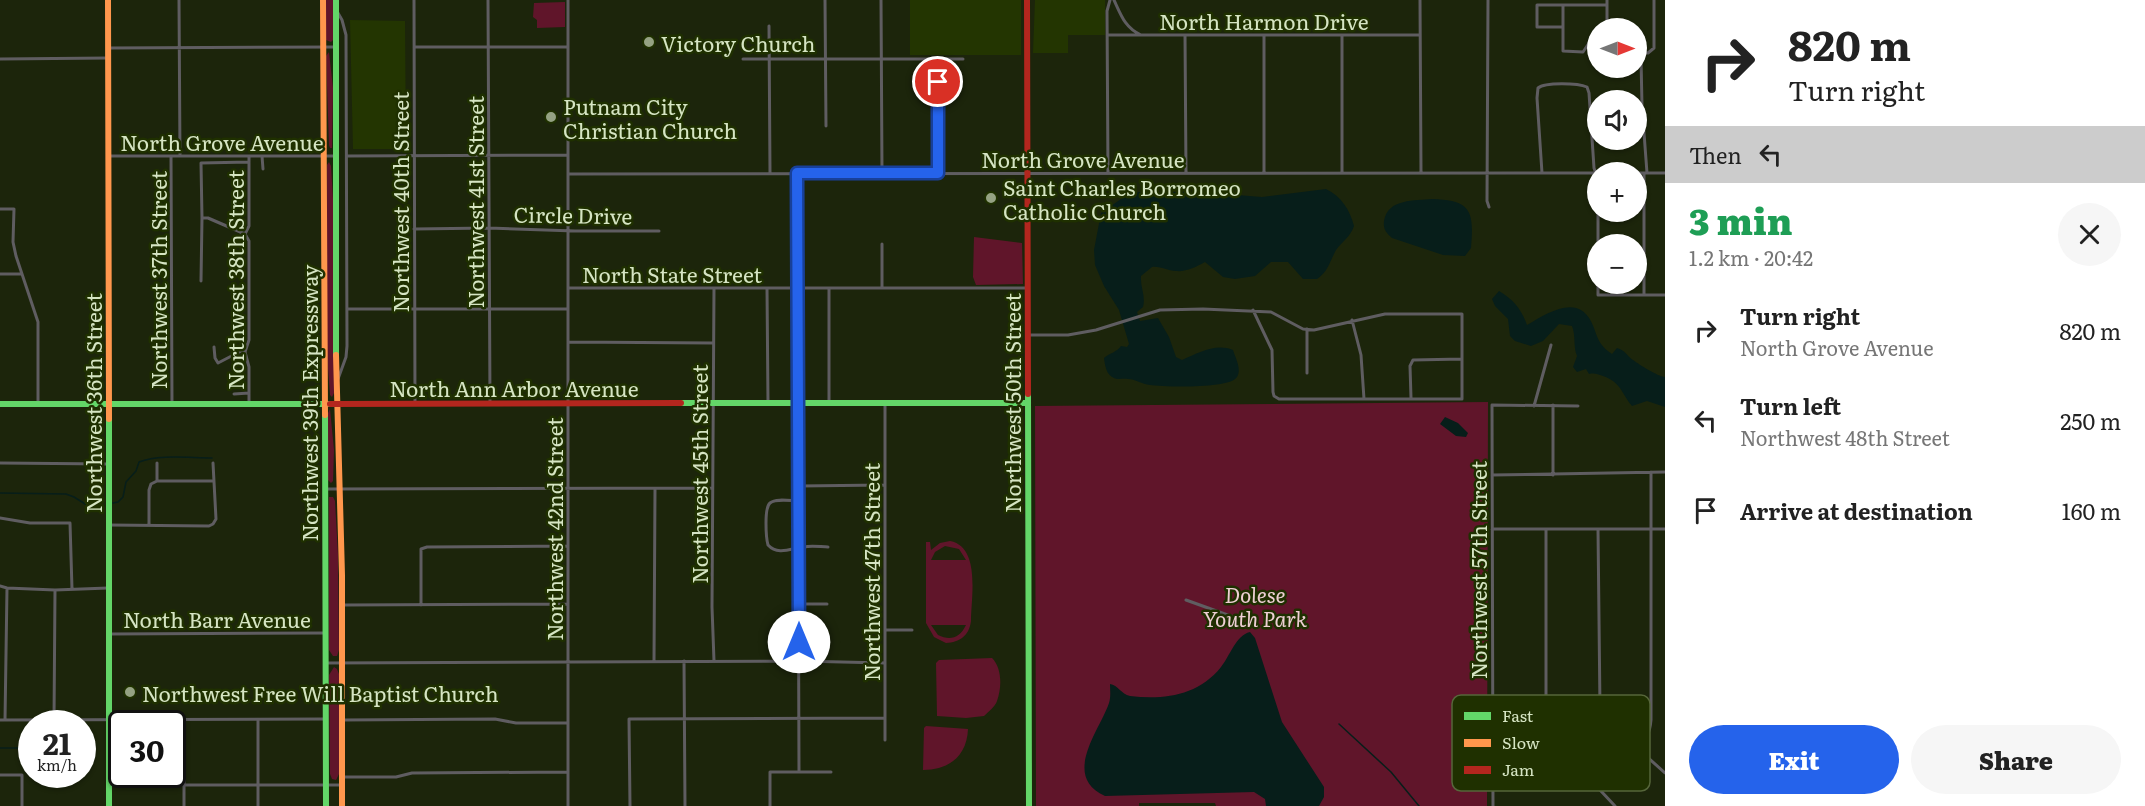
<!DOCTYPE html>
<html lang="en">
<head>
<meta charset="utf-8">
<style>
	:root { --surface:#fff; --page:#f6f6f6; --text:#222; --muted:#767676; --accent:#2563eb }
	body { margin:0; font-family:Literata,serif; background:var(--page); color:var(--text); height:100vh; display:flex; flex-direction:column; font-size:22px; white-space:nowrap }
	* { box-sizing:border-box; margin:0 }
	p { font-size:20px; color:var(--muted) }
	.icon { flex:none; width:33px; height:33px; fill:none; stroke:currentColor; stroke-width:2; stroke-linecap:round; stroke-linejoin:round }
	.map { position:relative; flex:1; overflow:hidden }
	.side { display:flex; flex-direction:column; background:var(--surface); width:480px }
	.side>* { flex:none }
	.guide { background:#fff; color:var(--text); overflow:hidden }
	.needle { width:39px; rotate:90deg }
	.fabs { position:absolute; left:1587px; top:18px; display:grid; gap:12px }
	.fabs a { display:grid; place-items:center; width:60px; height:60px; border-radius:50%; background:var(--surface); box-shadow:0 2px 4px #0004; font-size:30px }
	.speed { position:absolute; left:18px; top:710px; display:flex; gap:12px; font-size:30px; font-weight:700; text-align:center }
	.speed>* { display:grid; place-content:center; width:78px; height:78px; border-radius:50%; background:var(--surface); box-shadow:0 2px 4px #0004; line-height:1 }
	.speed small { font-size:15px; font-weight:400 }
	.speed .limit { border:3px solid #111; border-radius:9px; background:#fff; color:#111 }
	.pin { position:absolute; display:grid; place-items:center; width:51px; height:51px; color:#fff; margin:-26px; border:3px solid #fff; border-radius:50%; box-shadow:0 2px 6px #0007 }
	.me { position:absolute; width:66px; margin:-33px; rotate:0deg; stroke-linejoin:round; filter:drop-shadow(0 0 4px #0008) }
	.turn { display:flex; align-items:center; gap:21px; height:126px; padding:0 24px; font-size:27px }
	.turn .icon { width:78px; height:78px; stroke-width:2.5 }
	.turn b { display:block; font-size:42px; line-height:51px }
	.then { display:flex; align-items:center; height:57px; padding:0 24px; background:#0003; gap:12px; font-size:22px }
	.round { display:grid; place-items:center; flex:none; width:63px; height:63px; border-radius:32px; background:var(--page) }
	.summary { display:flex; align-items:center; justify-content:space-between; height:102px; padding:0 24px }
	h1 { font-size:36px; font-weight:800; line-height:45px; color:#1e9e55 }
	.primary-button { display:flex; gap:12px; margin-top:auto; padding:12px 24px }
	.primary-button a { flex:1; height:69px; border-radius:36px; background:var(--accent); color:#fff; font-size:24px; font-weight:800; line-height:69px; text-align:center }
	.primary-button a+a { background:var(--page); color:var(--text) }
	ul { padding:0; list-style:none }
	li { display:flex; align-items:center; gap:18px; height:90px; padding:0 24px }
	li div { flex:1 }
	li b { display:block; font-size:22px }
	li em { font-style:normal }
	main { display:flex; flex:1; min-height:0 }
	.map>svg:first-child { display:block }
</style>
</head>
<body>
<main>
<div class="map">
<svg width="1665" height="806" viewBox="0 0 1665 806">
	<rect width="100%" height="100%" fill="#1c250b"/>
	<path fill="#233501" d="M910 0H1021V55H910Z
		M1035 0H1105V35H1068V53H1033Z
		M350 20 405 21 406 149H353Z"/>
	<path fill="#60152a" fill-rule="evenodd" d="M326 0H333V40L331 42 326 40Z
		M565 2V27L537 28V20L533 17 534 3Z
		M329 52 333 88 332 148H330L329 145 326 56Z
		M329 162 331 166 333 199 334 393 332 397 330 395 327 356V165Z
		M974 237 1022 243 1023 284 976 285 973 277Z
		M1488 402 1487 806H1216L1215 803H1139V806H1036L1035 406Z
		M330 409 334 450 333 481 331 483 328 480 327 415Z
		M329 497H333L335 501 338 554 339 650 337 656H333L329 650Z
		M950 541C981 547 971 598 971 621 969 636 960 642 946 643L934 637 926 623V542H930L931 550 940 543ZM945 546 959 549 966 560H931L935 552ZM931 625H966C960 638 950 641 938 635Z
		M992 658C1002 668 1002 687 997 701 995 707 988 712 984 716L966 718 937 716 936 663 939 660Z
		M334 667 337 669 339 674V774L336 780 332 779 330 774 329 675Z
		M926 726 968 729C967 756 949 770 923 770L924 728Z"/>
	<path fill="#071e1a" d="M1326 189C1341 196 1350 210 1354 226 1351 236 1342 242 1336 250 1330 261 1328 272 1317 279H1303L1288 262H1271L1255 276 1235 279 1223 277 1205 262C1196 267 1186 272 1176 271 1167 271 1161 266 1152 267L1141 276C1140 287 1146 296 1143 307L1137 312 1140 321 1158 318 1169 337 1176 357 1182 360C1199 353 1215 343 1233 350 1235 357 1242 369 1237 377 1230 389 1164 387 1150 385 1142 384 1135 379 1128 379 1123 378 1118 380 1114 378 1106 375 1105 365 1104 358 1110 353 1117 352 1121 346L1127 347 1129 344 1119 310 1104 286 1095 265 1094 250 1101 213 1131 192H1199L1262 197Z
		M1432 199C1472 200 1474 212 1471 248L1465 256 1443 255 1392 238C1386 233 1383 229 1384 221 1388 198 1415 201 1432 199Z
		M1499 291C1513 299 1522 310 1527 325 1549 312 1581 291 1594 328 1598 340 1601 347 1612 354L1617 348C1625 350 1627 356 1633 360 1640 365 1657 376 1665 377V407L1647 401 1632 406C1621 393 1622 383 1603 376 1597 374 1595 373 1589 374L1586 369 1577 372 1573 367 1577 356C1573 347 1576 336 1572 326L1559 324 1543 341 1531 346 1515 341 1510 336 1508 319 1495 306 1492 299Z
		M1445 417 1458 423 1468 433 1466 437 1456 436 1440 424Z
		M1250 632 1255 638 1282 722 1324 787V797L1319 806H1266L1265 799 1254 792 1105 796C1061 776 1100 730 1109 703 1111 697 1110 690 1110 684 1118 685 1121 694 1130 696 1163 700 1198 696 1221 667 1230 656 1236 635 1250 632Z"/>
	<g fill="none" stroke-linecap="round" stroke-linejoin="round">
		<path stroke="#071e1a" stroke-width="1.5" d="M0 493 66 494 74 497 90 507 104 506
			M113 503 118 502 123 497 126 482 136 471 139 462C160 454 189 458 212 458
			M1339 724 1391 772 1419 806
			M0 748H32"/>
		<path stroke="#5f5d61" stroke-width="3" d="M179 0 180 156
			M414 0 415 403
			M488 0 490 403
			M568 0V806
			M825 0 826 126
			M881 0 882 173
			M1114 0C1121 15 1125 28 1141 35
			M1420 0 1421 173
			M1488 0 1487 201 1489 207
			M1607 0V28
			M1563 5V51L1583 52 1589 43 1598 38
			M769 26 770 173
			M1563 27H1537V5H1607
			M1107 35H1420
			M1185 35 1186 173
			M1264 35V173
			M414 47H568
			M108 48 336 47
			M1636 52 1648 53 1654 48V0
			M1641 58 1642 106 1647 173
			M0 59 108 58
			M743 59H963
			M108 156H336
			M171 156 172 404
			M262 156 263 169
			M347 156 568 155
			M938 173V59
			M1108 173 1107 11 1110 0
			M1342 173V35
			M1542 173 1537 98 1538 88C1545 82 1578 83 1587 87L1589 93 1594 168 1598 179
			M1636 173H1665
			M568 174 1598 173
			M797 174 799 772
			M0 209H14L13 242 16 256 38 322V403
			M1598 212V244
			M202 218 201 163 249 162
			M414 229 489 228 575 231H659
			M882 244V288
			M0 274H21
			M201 281 202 218H208L245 234
			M1598 284V295H1665
			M568 288H1028
			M714 288 712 607 714 661
			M767 288 768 403
			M829 288V403
			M1644 295V173
			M347 309H568
			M1352 320 1361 355 1364 399
			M1307 329V373
			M1028 335H1068L1096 330 1160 310 1203 309 1271 312 1303 329 1314 330 1385 314H1462V399H1279L1274 396 1273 392 1272 350 1253 310
			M568 342 713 343
			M214 347 215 358 218 363 245 349
			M338 379 346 357 347 346 346 35 342 20 338 13
			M234 394 249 393
			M1411 398 1410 366 1413 360 1462 359
			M249 403V367L245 352 249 340V241L245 234 249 226V156
			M885 403V740
			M1534 406 1551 345
			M0 463 108 464
			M1492 475 1665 472
			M1553 475V405
			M157 481H212
			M157 481V463
			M799 486 884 485
			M326 489 712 488
			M799 501C791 501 776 498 770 503 764 508 766 538 768 545 778 556 792 548 804 547 812 545 821 547 828 547
			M0 518 30 523H70L72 589
			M109 525 209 526 213 524 216 519 213 463
			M149 525V490L151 484 157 481
			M1492 529H1665
			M1546 529V731
			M1598 529 1600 709 1604 718 1665 773
			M0 586 7 588 55 590 108 588
			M1186 600 1236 618
			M799 604H827
			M344 605 568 604
			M421 605V549L427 547 568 546
			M885 630H912
			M109 634 326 633
			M654 661 655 489
			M684 661 685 806
			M326 663 799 661 885 663
			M0 720 324 719
			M5 720 7 588
			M54 720 55 590
			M342 720 495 719 516 723H568
			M184 721V806
			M258 721V806
			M1492 731H1595L1609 723
			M1637 749C1646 740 1650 733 1651 720V472
			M0 775H22V806
			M342 777H396L412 773 568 772
			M1493 782 1586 783 1600 790 1615 806
			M185 785H342
			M630 806 629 719 885 718
			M770 806V772H831
			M1493 806 1492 405 1578 406"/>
		<path stroke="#63d668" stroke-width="6" d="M336 0V355
			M1028 394 1029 806
			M681 403H1028
			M0 404H330
			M325 415 326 806
			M109 419V806"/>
		<path stroke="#ff974d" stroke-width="6" d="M108 0 109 419
			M323 0 325 415
			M336 355 342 575V806"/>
		<path stroke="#b3261e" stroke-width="6" d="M1027 0 1028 394
			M330 404 681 403"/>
	</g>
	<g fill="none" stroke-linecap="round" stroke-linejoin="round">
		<g stroke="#184099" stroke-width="15">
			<path id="route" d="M799 642 797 173H938V82"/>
		</g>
		<use href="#route" stroke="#2563eb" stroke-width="10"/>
	</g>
	<g fill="#95a283" stroke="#1f3000" stroke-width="2">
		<circle cx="649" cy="42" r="6"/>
		<circle cx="551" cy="117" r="6"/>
		<circle cx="991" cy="198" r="6"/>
		<circle cx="130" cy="692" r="6"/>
	</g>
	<g text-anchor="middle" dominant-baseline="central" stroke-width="5" stroke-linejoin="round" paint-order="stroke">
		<g font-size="21" fill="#d6e5c3" stroke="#1f3000">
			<text x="1264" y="20">North Harmon Drive</text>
			<text x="222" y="141">North Grove Avenue</text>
			<text x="1083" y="158">North Grove Avenue</text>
			<text transform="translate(399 202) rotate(-90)">Northwest 40th Street</text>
			<text transform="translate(474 202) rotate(-90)">Northwest 41st Street</text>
			<text transform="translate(573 214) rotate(1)">Circle Drive</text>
			<text x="672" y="273">North State Street</text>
			<text transform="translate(157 280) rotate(-90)">Northwest 37th Street</text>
			<text transform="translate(234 280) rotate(-90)">Northwest 38th Street</text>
			<text x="514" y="387">North Ann Arbor Avenue</text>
			<text transform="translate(92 403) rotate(-90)">Northwest 36th Street</text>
			<text transform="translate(308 403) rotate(-90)">Northwest 39th Expressway</text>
			<text transform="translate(1011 403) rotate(-90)">Northwest 50th Street</text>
			<text transform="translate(698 474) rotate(-90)">Northwest 45th Street</text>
			<text transform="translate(553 529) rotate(-90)">Northwest 42nd Street</text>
			<text transform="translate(1477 570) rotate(-90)">Northwest 57th Street</text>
			<text transform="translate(870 572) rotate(-90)">Northwest 47th Street</text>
			<text x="217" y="618">North Barr Avenue</text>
		</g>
		<g font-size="21" fill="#d6e5c3" stroke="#1f3000" text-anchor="start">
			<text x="661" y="42">Victory Church</text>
			<text x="563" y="105">Putnam City<tspan x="563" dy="24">Christian Church</tspan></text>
			<text x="1003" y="186">Saint Charles Borromeo<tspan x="1003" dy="24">Catholic Church</tspan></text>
			<text x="142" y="692">Northwest Free Will Baptist Church</text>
		</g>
		<g font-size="21" font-style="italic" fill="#efcfd4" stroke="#1f3000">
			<text x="1255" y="593">Dolese<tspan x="1255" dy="24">Youth Park</tspan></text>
		</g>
	</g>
	<rect x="1452" y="695" width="198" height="96" rx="9" fill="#1f3000" stroke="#56663a" stroke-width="1.5"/>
	<rect x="1464" y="712" width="27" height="8" fill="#63d668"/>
	<rect x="1464" y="739" width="27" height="8" fill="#ff974d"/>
	<rect x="1464" y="766" width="27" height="8" fill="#b3261e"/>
	<g font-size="16" fill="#d6e5c3">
		<text x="1502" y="722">Fast</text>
		<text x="1502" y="749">Slow</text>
		<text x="1502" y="776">Jam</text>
	</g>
</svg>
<div class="fabs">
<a><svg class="needle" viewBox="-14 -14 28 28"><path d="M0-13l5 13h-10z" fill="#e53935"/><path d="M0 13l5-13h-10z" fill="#767676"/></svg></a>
<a><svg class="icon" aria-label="sound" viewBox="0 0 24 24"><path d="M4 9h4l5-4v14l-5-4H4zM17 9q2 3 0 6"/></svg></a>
<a>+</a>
<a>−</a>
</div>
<div class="speed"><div>21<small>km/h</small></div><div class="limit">30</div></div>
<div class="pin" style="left:938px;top:82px;background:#d93025"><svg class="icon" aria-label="arrive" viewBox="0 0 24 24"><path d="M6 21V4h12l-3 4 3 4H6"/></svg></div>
<svg class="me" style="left:799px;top:642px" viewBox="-20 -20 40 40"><circle r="19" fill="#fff"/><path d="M0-13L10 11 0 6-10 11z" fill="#2563eb"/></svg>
</div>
<section class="side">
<div class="guide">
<div class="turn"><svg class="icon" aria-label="right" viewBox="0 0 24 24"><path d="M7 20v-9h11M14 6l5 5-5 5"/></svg><div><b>820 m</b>Turn right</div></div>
<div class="then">Then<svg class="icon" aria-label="left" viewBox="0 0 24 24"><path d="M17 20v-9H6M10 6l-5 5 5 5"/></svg></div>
</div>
<div class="summary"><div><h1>3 min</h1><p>1.2 km · 20:42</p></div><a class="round"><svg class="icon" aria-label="close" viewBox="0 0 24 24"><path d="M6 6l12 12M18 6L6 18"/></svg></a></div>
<ul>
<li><svg class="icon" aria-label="right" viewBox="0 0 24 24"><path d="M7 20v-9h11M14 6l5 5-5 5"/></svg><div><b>Turn right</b><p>North Grove Avenue</p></div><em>820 m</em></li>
<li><svg class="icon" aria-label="left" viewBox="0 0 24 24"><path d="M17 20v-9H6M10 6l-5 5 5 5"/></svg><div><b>Turn left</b><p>Northwest 48th Street</p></div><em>250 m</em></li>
<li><svg class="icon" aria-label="arrive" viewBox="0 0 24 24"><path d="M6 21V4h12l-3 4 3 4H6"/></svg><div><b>Arrive at destination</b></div><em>160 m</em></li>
</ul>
<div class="primary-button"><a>Exit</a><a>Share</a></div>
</section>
</main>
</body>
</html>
